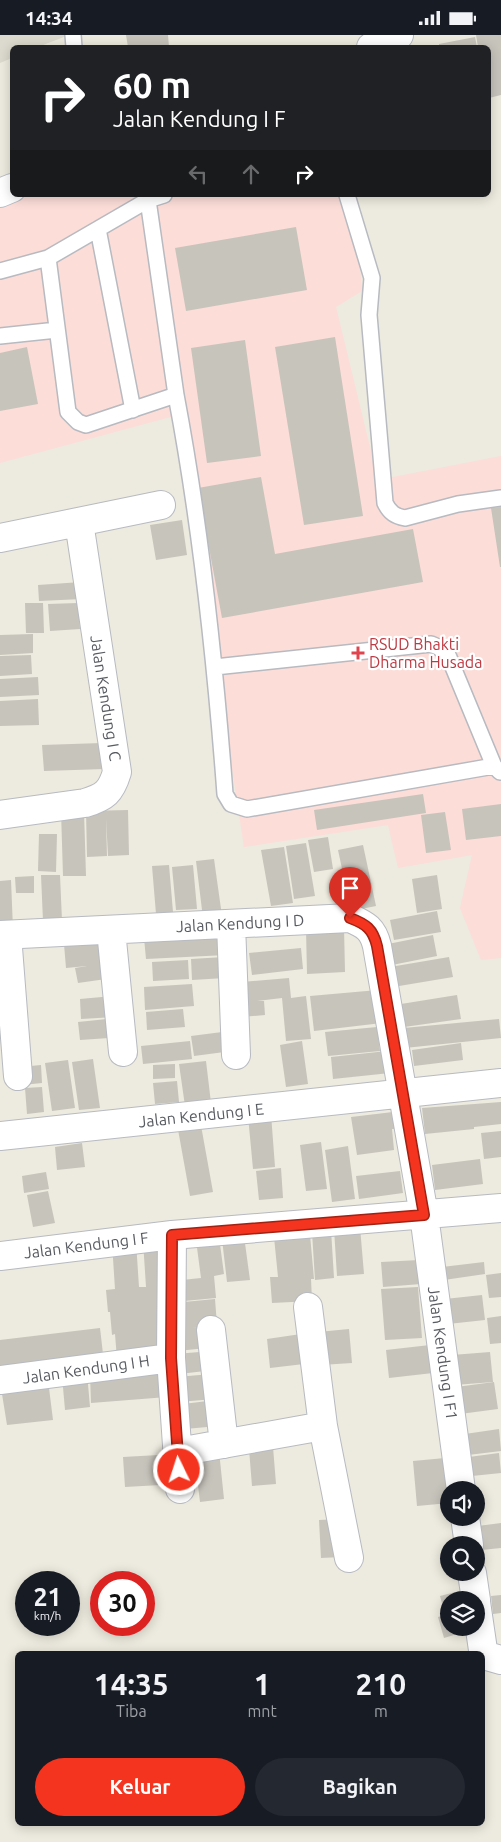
<!DOCTYPE html>
<html lang="id">
<head>
<meta charset="utf-8">
<style>
	:root { --surface:#171b24; --page:#242831; --text:#f1f3f6; --muted:#9ea1a6; --accent:#f4341e }
	body { margin:0; font-family:Ubuntu,sans-serif; background:var(--page); color:var(--text); height:100vh; display:flex; flex-direction:column; font-size:19px; white-space:nowrap }
	* { box-sizing:border-box; margin:0 }
	p { font-size:16px; color:var(--muted) }
	.icon { flex:none; width:28px; height:28px; fill:none; stroke:currentColor; stroke-width:2; stroke-linecap:round; stroke-linejoin:round }
	.map { position:relative; flex:1; overflow:hidden }
	.drawer { position:absolute; left:15px; top:1616px; width:470px; height:175px; display:flex; flex-direction:column; background:var(--surface); border-radius:8px; box-shadow:0 2px 12px #0003 }
	.drawer>* { flex:none }
	.guide { position:absolute; left:10px; top:10px; width:481px; height:152px; border-radius:8px; box-shadow:0 2px 12px #0003; background:#202124; color:#fff; overflow:hidden }
	.fabs { position:absolute; left:440px; top:1446px; display:grid; gap:10px }
	.fabs a { display:grid; place-items:center; width:45px; height:45px; border-radius:50%; background:var(--surface); box-shadow:0 2px 12px #0003; font-size:25px }
	.speed { position:absolute; left:15px; top:1536px; display:flex; gap:10px; font-size:25px; font-weight:700; text-align:center }
	.speed>* { display:grid; place-content:center; width:65px; height:65px; border-radius:50%; background:var(--surface); box-shadow:0 2px 12px #0003; line-height:1 }
	.speed small { font-size:12px; font-weight:400 }
	.speed .limit { border:8px solid #d22; background:#fff; color:#111 }
	.pin { position:absolute; display:grid; place-items:center; width:42px; height:42px; color:#fff; margin:-51px -21px; border-radius:50% 50% 50% 0; rotate:-45deg; box-shadow:0 0 5px #0007 }
	.pin .icon { rotate:45deg }
	.me { position:absolute; width:55px; margin:-28px; rotate:356deg; stroke-linejoin:round; filter:drop-shadow(0 0 4px #0008) }
	.turn { display:flex; align-items:center; gap:18px; height:105px; padding:0 20px; font-size:22px }
	.turn .icon { width:65px; height:65px; stroke-width:2.5 }
	.turn b { display:block; font-size:35px; line-height:42px }
	.lanes { display:flex; align-items:center; height:48px; padding:0 20px; background:#0003; justify-content:center; gap:25px; direction:ltr }
	.lanes .off { opacity:.35 }
	.eta { display:flex; justify-content:space-evenly; align-items:center; height:85px; text-align:center }
	.eta b { font-size:30px; font-weight:700; line-height:35px }
	.action { display:flex; gap:10px; margin-top:auto; padding:10px 20px }
	.action a { flex:1; height:58px; border-radius:30px; background:var(--accent); color:#fff; font-size:20px; font-weight:700; line-height:58px; text-align:center }
	.action a+a { background:var(--page); color:var(--text) }
	.status { display:flex; justify-content:space-between; align-items:center; height:35px; padding:0 25px; background:var(--surface); direction:ltr }
	.status svg { height:14px; fill:currentColor }
	.map>svg:first-child { display:block }
</style>
</head>
<body>
<div class="status"><b>14:34</b><svg viewBox="0 0 49 12"><path d="M0 12V9h3v3zM5 12V6h3v6zM10 12V3h3v9zM15 12V0h3v12zM26 1h20v11H26zM47 4h2v5h-2z"/></svg></div>
<div class="map">
<svg width="501" height="1807" viewBox="0 0 501 1807">
	<rect width="100%" height="100%" fill="#edeadf"/>
	<path fill="#dcd9ce" d="M0 0H69L38 12H12V23L0 28Z"/>
	<path fill="#fcddd8" d="M0 158 12 160H354L362 256 336 272 378 445 501 421V923L481 925 460 873 472 820 398 833 388 790 244 812 178 380 0 428Z"/>
	<path fill="#c7c4bc" d="M126 0H168L169 12H128Z
		M476 0H501V60L489 63V12H478Z
		M475 2 477 12H439V9Z
		M296 192 307 255 186 276 175 213Z
		M335 302 363 481 304 490 275 312Z
		M245 305 261 421 207 428 191 313Z
		M27 312 38 369 0 376V318Z
		M261 442 275 519 413 494 423 547 222 583 198 453Z
		M501 472V532H500L491 473Z
		M182 485 187 520 156 525 150 490Z
		M81 547 82 564 39 566 38 550Z
		M25 568H43L44 598H26Z
		M78 568 80 594 50 596 48 569Z
		M33 599V618L0 620V600Z
		M31 620 32 639 0 641V621Z
		M38 642 39 660 0 662V644Z
		M38 664 39 690 0 691V666Z
		M102 708 104 734 44 736 42 710Z
		M423 759 426 778 317 795 314 775Z
		M501 769V801L466 805 462 774Z
		M128 775 129 820 108 821 106 783 107 821 87 822 86 776Z
		M61 776H84L86 841H63Z
		M445 777 451 815 426 818 421 780Z
		M39 799H57L56 837 38 836Z
		M328 802 333 834 314 837 308 805Z
		M306 808 315 861 294 864 286 811Z
		M363 810 376 871 351 876 338 815Z
		M284 812 293 868 271 871 261 815Z
		M214 824 222 881 203 883 196 826Z
		M169 830 173 877 156 879 152 831Z
		M193 830 197 874 176 875 172 832Z
		M41 840H60L62 886H43Z
		M437 840 442 874 417 878 412 844Z
		M34 841V858H16L15 842Z
		M11 845 13 894H0V846Z
		M437 876 441 897 394 905 390 885Z
		M344 893 345 937 307 939 306 894Z
		M225 898 226 920 146 924 144 903Z
		M433 900 437 921 392 930 388 909Z
		M106 906 113 943 78 948 75 933 87 931 66 933 64 909Z
		M301 913 303 934 252 940 249 918Z
		M224 922 225 943 192 945 191 924Z
		M449 922 453 942 393 952 390 932Z
		M188 925 189 944 153 946 152 927Z
		M289 943 291 963 306 961 311 1004 286 1006 282 963 257 966H264L265 980 241 982 242 947Z
		M192 949 194 971 145 975 144 952Z
		M378 955 382 988 314 996 310 961Z
		M457 960 461 984 404 992 401 969Z
		M113 961 115 982 81 984 80 964Z
		M183 974 185 992 147 995 146 977Z
		M107 984 109 1003 80 1005 78 987Z
		M499 984 501 1003 395 1014 393 994Z
		M377 992 380 1016 328 1021 325 997Z
		M230 996 232 1016 194 1021 191 1001Z
		M190 1006 192 1024 143 1029 141 1011Z
		M302 1006 308 1049 286 1052 280 1010Z
		M461 1008 463 1025 414 1031 412 1015Z
		M387 1016 390 1038 333 1044 331 1022Z
		M93 1024 100 1073 79 1075 72 1027Z
		M68 1025 75 1073 52 1076 45 1028Z
		M206 1026 211 1068 185 1071 179 1029Z
		M175 1029V1043L153 1044V1030Z
		M41 1030 42 1048 22 1050 20 1032Z
		M177 1046 179 1067 155 1069 153 1048Z
		M42 1052 44 1077 27 1079 25 1053Z
		M501 1067V1089L474 1092V1094L425 1099 422 1073Z
		M393 1077 395 1094H392L394 1115 357 1120 351 1082Z
		M271 1079 275 1132 253 1134 248 1081Z
		M200 1085 213 1157 190 1161 177 1089Z
		M501 1096V1122L484 1124 481 1098Z
		M321 1107 327 1154 306 1156 300 1110Z
		M82 1108 85 1132 57 1135 55 1112Z
		M348 1111 355 1164 332 1167 325 1115Z
		M480 1124 483 1149 435 1155 432 1130Z
		M281 1133 283 1163 259 1165 256 1136Z
		M400 1136 403 1158 359 1164 356 1141Z
		M46 1137 49 1154 24 1158 22 1141Z
		M48 1156 55 1188 33 1192 27 1160Z
		M360 1192 364 1239 337 1241 334 1194Z
		M331 1195 334 1243 315 1245 312 1197Z
		M310 1200 314 1244H311L312 1266 272 1268 270 1242H278L274 1202Z
		M244 1201 250 1245 227 1247 222 1204Z
		M219 1202 224 1239 214 1241 216 1263 184 1266 182 1245 201 1243 196 1205Z
		M162 1204 168 1320 117 1324 115 1299 112 1300 110 1277H108L106 1255 115 1254 112 1208 136 1207 139 1252H146L143 1206Z
		M419 1225 421 1249 383 1252 381 1227Z
		M484 1227 485 1239 444 1245 442 1232Z
		M501 1238V1262L489 1263 486 1240Z
		M418 1252 422 1303 385 1305 381 1254Z
		M482 1260 485 1285 448 1289 445 1264Z
		M215 1264 217 1290 192 1293 205 1292 207 1313 177 1316 175 1295 186 1294 184 1267Z
		M501 1281V1308L490 1309 487 1283Z
		M100 1293 103 1319 0 1332V1305Z
		M349 1294 352 1328 321 1330 318 1297Z
		M301 1299 304 1329 270 1333 267 1304Z
		M430 1310 433 1338 389 1343 386 1315Z
		M211 1316 214 1335 179 1339 176 1319Z
		M490 1317 493 1347 455 1350 452 1320Z
		M165 1332 167 1362 91 1368 90 1340Z
		M87 1338 90 1372 65 1375 62 1341Z
		M211 1339 214 1364 179 1367 177 1342Z
		M494 1347 498 1374 460 1379 456 1352Z
		M49 1353 53 1385 7 1390 2 1359Z
		M216 1365 218 1391 185 1394 183 1369Z
		M499 1394 501 1416 468 1420 465 1399Z
		M273 1412 276 1449 252 1451 249 1414Z
		M219 1416 224 1464 200 1467 194 1418Z
		M499 1418 501 1438 472 1441 469 1422Z
		M176 1419 178 1449 125 1452 123 1422Z
		M445 1423 449 1468 417 1471 413 1426Z
		M339 1484 341 1522 321 1523 319 1485Z
		M501 1488V1513L481 1515 478 1491Z
		M467 1554 470 1565H449V1571L443 1572 440 1561Z
		M501 1560V1578L493 1579 491 1561Z
		M449 1579V1592L477 1593 444 1603 438 1582Z"/>
	<g fill="none" stroke-linecap="round" stroke-linejoin="round">
		<g stroke="#b7bac0" stroke-width="18">
			<path id="lane" d="M73 0 74 12
				M347 160 372 243 369 280 385 468C390 478 395 481 405 483L458 469 501 463
				M148 165 176 360
				M98 194 133 375
				M48 223 68 377 78 387 86 390 176 360C201 492 215 625 225 759L231 769 247 774 494 731
				M0 236 48 223 148 165 164 160
				M0 301 57 295
				M215 632 431 609 438 612 448 620 494 731 500 737"/>
		</g>
		<g stroke="#b7bac0" stroke-width="30">
			<path id="street" d="M0 503 161 470
				M0 780 85 768C105 762 111 757 117 737L79 487
				M231 889 236 1020
				M111 895 123 1017
				M0 900 350 883C366 890 373 894 377 911L424 1180 461 1455
				M7 900 18 1041
				M0 1101 501 1048
				M172 1200 171 1323 180 1454
				M0 1221 172 1200 501 1173
				M308 1272 323 1391
				M211 1295 224 1409
				M0 1345 171 1323
				M178 1417 323 1391 349 1523
				M465 1482 469 1510
				M472 1538 476 1565
				M476 1567 483 1615 487 1621 501 1625"/>
		</g>
		<g stroke="#b8bcc3" stroke-width="30">
			<path id="secondary" d="M371 12 399 0
				M0 158 12 153"/>
		</g>
		<use href="#lane" stroke="#fff" stroke-width="15"/>
		<use href="#street" stroke="#fff" stroke-width="28"/>
		<use href="#secondary" stroke="#fff" stroke-width="28"/>
	</g>
	<g fill="none" stroke-linecap="round" stroke-linejoin="round">
		<g stroke="#9f2214" stroke-width="12">
			<path id="route" d="M179 1435 171 1323 172 1200 424 1180 377 911C373 894 366 889 350 883"/>
		</g>
		<use href="#route" stroke="#f4341e" stroke-width="9"/>
	</g>
	<path fill="#e0444e" stroke="#fff" stroke-width="2" d="M355.5 610.5h5v5h5v5h-5v5h-5v-5h-5v-5h5z"/>
	<g text-anchor="middle" dominant-baseline="central" stroke-width="4.5" stroke-linejoin="round" paint-order="stroke">
		<g font-size="16" fill="#be3a42" stroke="#fff" text-anchor="start">
			<text x="369" y="609">RSUD Bhakti<tspan x="369" dy="18">Dharma Husada</tspan></text>
		</g>
		<g font-size="16" fill="#585c62" stroke="#fff">
			<text transform="translate(106 663) rotate(81)">Jalan Kendung I C</text>
			<text transform="translate(240 888) rotate(-3)">Jalan Kendung I D</text>
			<text transform="translate(201 1080) rotate(-6)">Jalan Kendung I E</text>
			<text transform="translate(86 1210) rotate(-7)">Jalan Kendung I F</text>
			<text transform="translate(443 1318) rotate(82)">Jalan Kendung I F1</text>
			<text transform="translate(86 1334) rotate(-8)">Jalan Kendung I H</text>
		</g>
	</g>
</svg>
<div class="fabs">
<a><svg class="icon" aria-label="sound" viewBox="0 0 24 24"><path d="M4 9h4l5-4v14l-5-4H4zM17 9q2 3 0 6"/></svg></a>
<a><svg class="icon" aria-label="search" viewBox="0 0 24 24"><circle cx="10" cy="10" r="6"/><path d="M15 15l6 6"/></svg></a>
<a><svg class="icon" aria-label="layers" viewBox="0 0 24 24"><path d="M12 4l9 5-9 5-9-5zM3 14l9 5 9-5"/></svg></a>
</div>
<div class="speed"><div>21<small>km/h</small></div><div class="limit">30</div></div>
<div class="pin" style="left:350px;top:883px;background:#d93025"><svg class="icon" aria-label="arrive" viewBox="0 0 24 24"><path d="M6 21V4h12l-3 4 3 4H6"/></svg></div>
<svg class="me" style="left:179px;top:1435px" viewBox="-20 -20 40 40"><circle r="17" fill="#f4341e" stroke="#fff" stroke-width="3"/><path d="M0-11L8 9 0 5-8 9z" fill="#fff"/></svg>
<div class="guide">
<div class="turn"><svg class="icon" aria-label="right" viewBox="0 0 24 24"><path d="M7 20v-9h11M14 6l5 5-5 5"/></svg><div><b>60 m</b>Jalan Kendung I F</div></div>
<div class="lanes"><svg class="icon off" aria-label="left" viewBox="0 0 24 24"><path d="M17 20v-9H6M10 6l-5 5 5 5"/></svg><svg class="icon off" aria-label="ahead" viewBox="0 0 24 24"><path d="M12 20V5M6 11l6-6 6 6"/></svg><svg class="icon" aria-label="right" viewBox="0 0 24 24"><path d="M7 20v-9h11M14 6l5 5-5 5"/></svg></div>
</div>
<section class="drawer">
<div class="eta">
<div><b>14:35</b><p>Tiba</p></div>
<div><b>1</b><p>mnt</p></div>
<div><b>210</b><p>m</p></div>
</div>
<div class="action"><a>Keluar</a><a>Bagikan</a></div>
</section>
</div>
</body>
</html>
